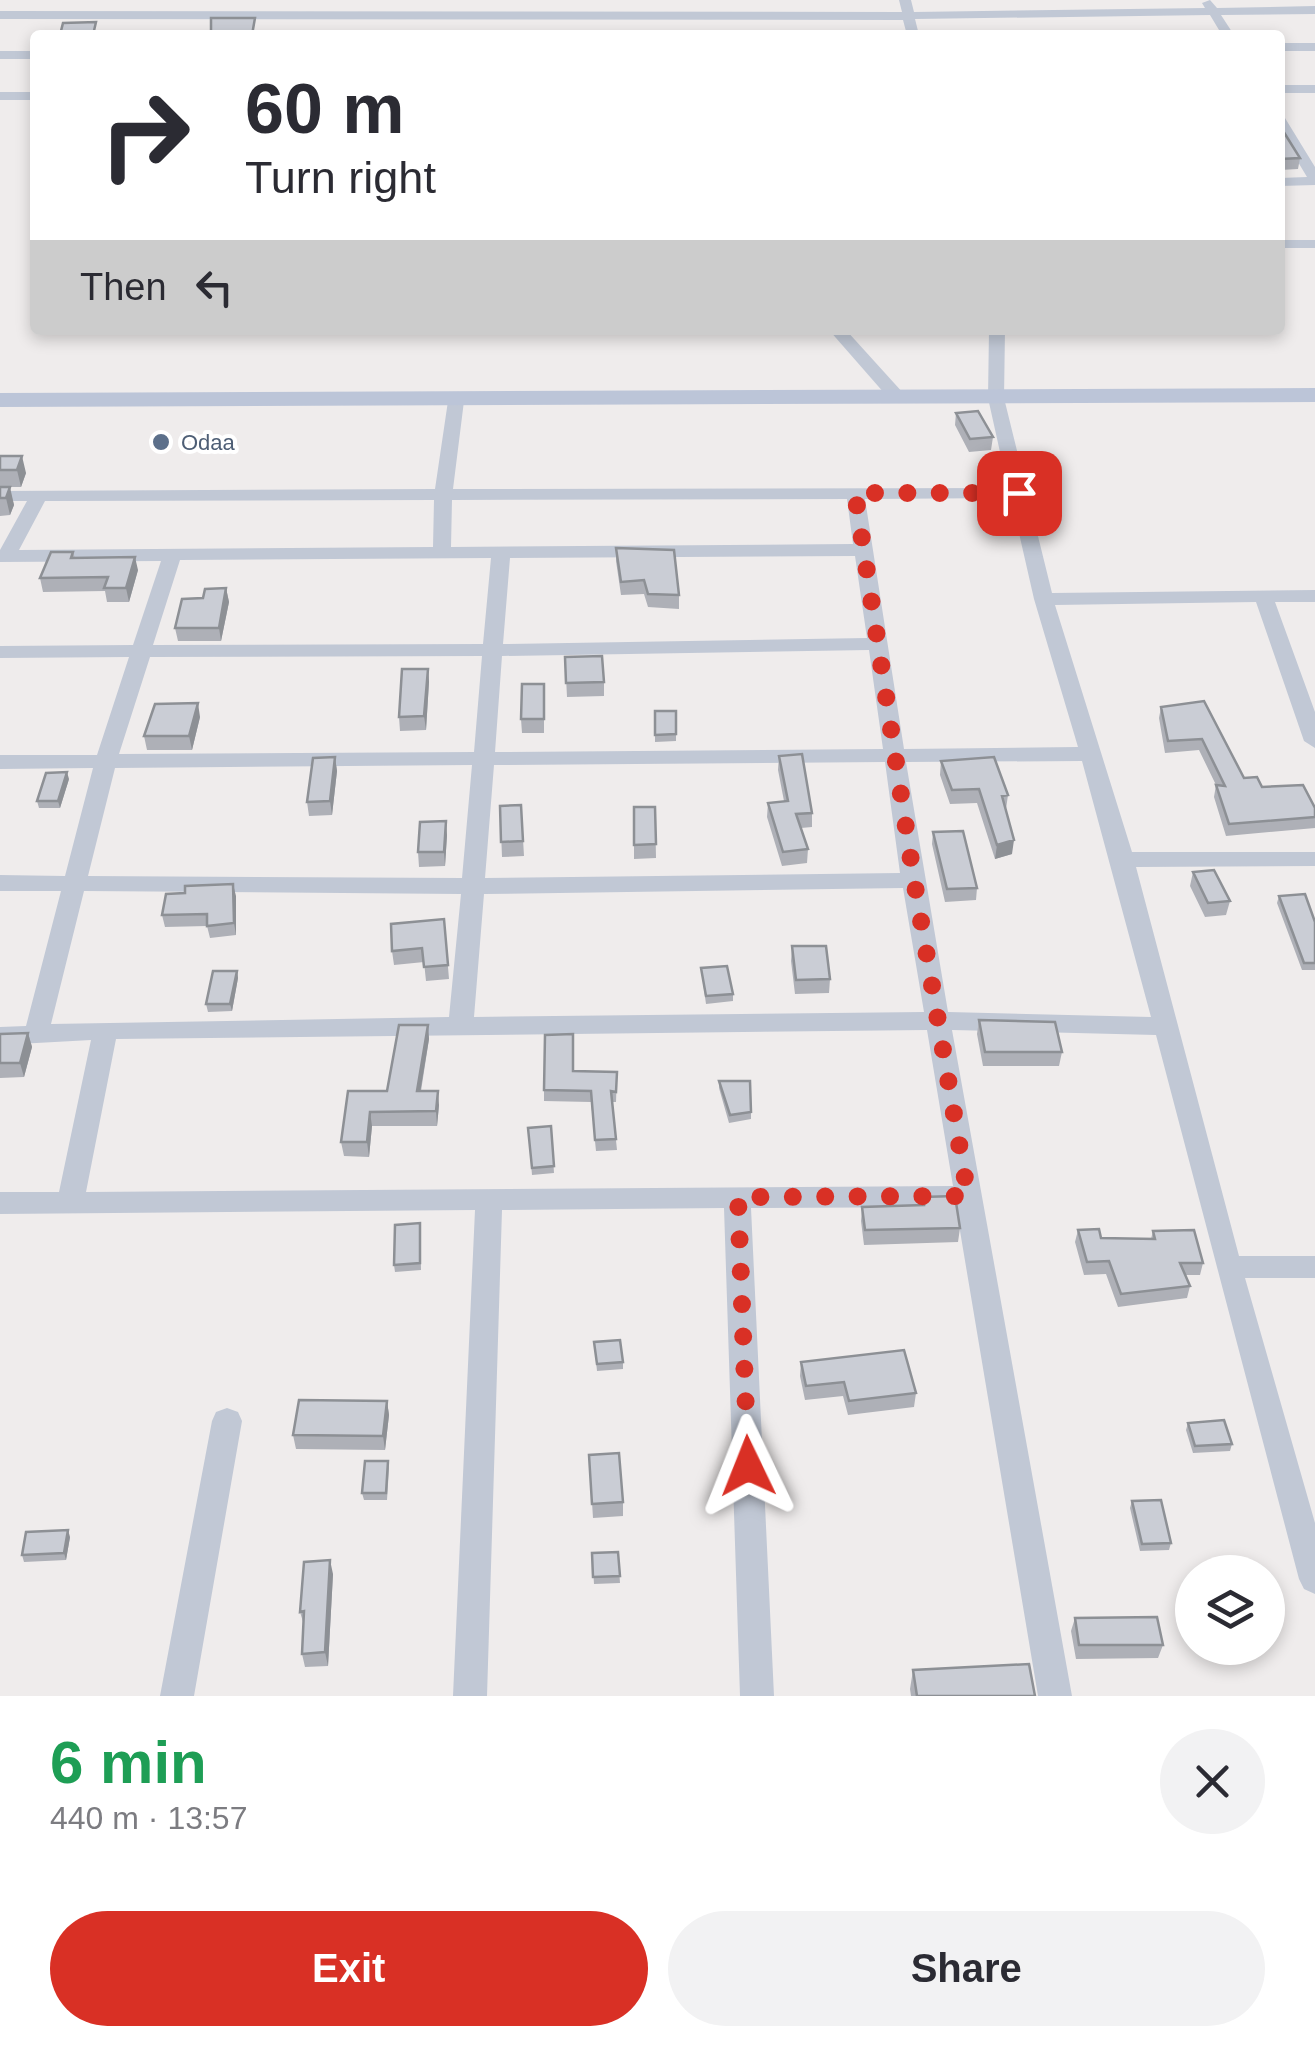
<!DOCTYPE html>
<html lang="en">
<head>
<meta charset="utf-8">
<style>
	:root { --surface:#fff; --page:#f2f2f3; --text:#2b2b33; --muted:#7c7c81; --accent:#d93025 }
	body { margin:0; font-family:Helvetica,sans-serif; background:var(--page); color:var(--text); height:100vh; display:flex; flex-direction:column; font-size:38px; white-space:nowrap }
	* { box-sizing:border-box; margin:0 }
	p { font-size:32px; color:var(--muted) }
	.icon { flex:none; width:55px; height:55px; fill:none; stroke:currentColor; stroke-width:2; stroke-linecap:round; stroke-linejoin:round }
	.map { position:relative; height:1696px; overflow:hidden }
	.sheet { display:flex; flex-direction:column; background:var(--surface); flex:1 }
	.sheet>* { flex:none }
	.guide { position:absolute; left:30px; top:30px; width:1255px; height:305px; border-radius:10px; box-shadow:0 5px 15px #0003; background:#fff; color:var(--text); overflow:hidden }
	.controls { position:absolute; left:1175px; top:1555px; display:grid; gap:20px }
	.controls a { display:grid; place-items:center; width:110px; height:110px; border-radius:50%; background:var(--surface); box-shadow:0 5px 15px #0003; font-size:50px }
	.pin { position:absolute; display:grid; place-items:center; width:85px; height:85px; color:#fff; margin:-42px; border-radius:20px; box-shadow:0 5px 15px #0006 }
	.me { position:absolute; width:110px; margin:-55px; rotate:358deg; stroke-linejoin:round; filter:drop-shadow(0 0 8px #0008) }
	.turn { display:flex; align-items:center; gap:35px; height:210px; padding:0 50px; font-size:45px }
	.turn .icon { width:130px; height:130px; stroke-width:2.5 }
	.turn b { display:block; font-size:70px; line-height:85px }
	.then { display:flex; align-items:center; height:95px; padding:0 50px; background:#0003; gap:20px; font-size:38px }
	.round { display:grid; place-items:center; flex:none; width:105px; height:105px; border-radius:52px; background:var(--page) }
	.overview { display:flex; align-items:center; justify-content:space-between; height:170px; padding:0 50px }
	h1 { font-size:60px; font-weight:800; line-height:75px; color:#1e9e55 }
	.primary-button { display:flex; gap:20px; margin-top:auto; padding:20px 50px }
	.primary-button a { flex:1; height:115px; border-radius:60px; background:var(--accent); color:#fff; font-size:40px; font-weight:800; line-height:115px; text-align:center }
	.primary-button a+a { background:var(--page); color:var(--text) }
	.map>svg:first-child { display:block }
</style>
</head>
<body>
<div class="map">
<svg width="1315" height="1696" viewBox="0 0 1315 1696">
	<rect width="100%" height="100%" fill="#efecec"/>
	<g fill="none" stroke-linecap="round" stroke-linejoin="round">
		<path fill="#c1c8d5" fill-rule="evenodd" d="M899 0H911L914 12 1205 8 1202 3 1210 0 1217 8 1315 6V14L1221 15 1234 35H1222L1210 15 915 19 919 35H907L903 20 0 19V11L902 12Z
			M1280 43H1315V51H1280Z
			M0 51H35V59H0Z
			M1280 85H1315V93H1280Z
			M0 92H35V100H0Z
			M1280 117 1285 118 1315 167V185L1280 186V178L1307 177 1280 132Z
			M1280 240H1315V248H1280Z
			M829 330H846L904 394V402H892Z
			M989 330H1005L1004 398 1052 593 1315 590V602H1275L1315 712V748L1304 741 1256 602 1055 605 1132 852H1315V866L1136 867 1239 1256H1315V1278H1245L1315 1523V1594L1304 1589 1299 1579 1156 1035 952 1030 1072 1696H1038L956 1207 751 1208 774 1696H740L724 1208 502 1210 487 1696H453L475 1210 0 1214V1192H59L91 1040 0 1045V1027L26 1026 61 891H0V875L65 876 93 768 0 769V755H97L129 657 0 658V646L133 645 161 561 0 562V550L27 501H0V491L435 489 448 401 456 396 464 401 453 489 1008 488 988 398ZM1011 498 1034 599 1078 747 904 749 865 499ZM847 499 853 544 451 547 452 500ZM434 500 433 547 19 550 45 501ZM855 556 867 638 503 644 510 558ZM491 558 483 644 153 645 180 560ZM869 650 883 749 495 752 502 656ZM482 656 474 752 119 754 150 657ZM1082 761 1151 1017 948 1012 906 762ZM885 762 900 873 485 878 494 765ZM472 765 462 878 88 876 115 768ZM903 888 924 1012 474 1017 484 894ZM84 891 461 894 449 1017 51 1024ZM927 1030 953 1186 86 1192 116 1039Z
			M227 1408 238 1412 242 1421 194 1696H160L212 1421 216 1412Z"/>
		<path fill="#bcc5d8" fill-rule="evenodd" d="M1315 388V402L0 407V393Z"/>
	</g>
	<path fill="#aeb0b7" d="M1280 126 1300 158 1298 169 1280 170Z
		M956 413 993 437 991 450 969 452 955 425Z
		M0 456 26 473 21 487H9L14 505 10 515 0 516Z
		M616 548 679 595V609L648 607 644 594 621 595 616 561Z
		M73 552 75 558 138 570 129 602H107L105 591 43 592 40 578Z
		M226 588 229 602 221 641H178L175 628 203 598Z
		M565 657 604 682V696L567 697Z
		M428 669 429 682 426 730 400 731 399 717Z
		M544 684V733H522L521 719Z
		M1204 701 1244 778 1262 787 1315 808V828L1226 836 1214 797 1216 785 1199 750 1165 753 1159 718 1161 707Z
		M655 711H676V741L655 742Z
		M200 717 192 750H147L144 736Z
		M779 756 812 813V827L801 828 808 849 807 863 782 866 767 817 768 803 784 801 778 770Z
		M335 757 337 771 332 815 309 816 307 802Z
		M941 761 1008 795 1006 809 1012 854 995 859 977 803 950 804 940 775Z
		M69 779 60 808H39L37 801Z
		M521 805 524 856 502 857 500 806Z
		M634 807H655L656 858 634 859Z
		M933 832 977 888 976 900 945 902 932 844Z
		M447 835 445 866 419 867 418 852Z
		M1193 872 1230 901 1226 915 1205 917 1190 886Z
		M236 896V935L210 938 207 926 165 927 162 915Z
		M1279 896 1315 922V970H1302L1277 903Z
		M444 919 449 979 426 981 424 962 394 965 392 951Z
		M792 946 830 979 829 993 795 994 791 961Z
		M701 968 733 994V1001L706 1004Z
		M237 971 238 978 232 1011 208 1012 206 1004Z
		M979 1020 1062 1052 1059 1066H983L977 1034Z
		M428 1025 429 1039 421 1091 439 1105 437 1126H372L369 1157 344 1156 341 1142 387 1091Z
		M28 1033 32 1047 24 1077 0 1078V1034Z
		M573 1071 617 1072 616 1102H612L617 1150 596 1151 591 1102 544 1101V1090Z
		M719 1081 751 1112V1119L729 1123 719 1088Z
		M551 1126 554 1173 532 1175 528 1128Z
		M923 1197 960 1228 958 1242 864 1245 861 1221 862 1207 922 1205Z
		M420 1223 421 1270 395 1272 394 1265Z
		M1078 1230 1101 1238 1151 1239 1153 1231 1203 1263 1200 1275H1185L1190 1286 1187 1298 1118 1307 1106 1274 1084 1275 1075 1242Z
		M594 1342 623 1362V1369L597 1371Z
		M801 1362 916 1393 914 1407 848 1415 843 1396 805 1400 800 1376Z
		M387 1401 389 1415 385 1450 296 1449 293 1435Z
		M1188 1423 1232 1444 1230 1451 1193 1453 1186 1430Z
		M589 1455 623 1502V1516L593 1518Z
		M388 1461 389 1468 387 1500H364L362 1493Z
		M1132 1501 1171 1543 1169 1550 1140 1551 1130 1508Z
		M70 1537 66 1560 24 1562 22 1555Z
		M618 1552 620 1583 594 1584 592 1553Z
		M333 1574 328 1666 305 1667 302 1654 304 1625 300 1612Z
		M1075 1618 1163 1645 1158 1658 1076 1659 1071 1631Z
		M913 1670 1035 1696H911L910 1689Z"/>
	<path fill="#8d9095" d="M22 456 26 473 21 487 17 470Z
		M10 487 14 505 10 515 6 498Z
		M135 557 138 570 129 602 126 588Z
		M226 588 229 602 221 641 219 628Z
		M428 669 429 682 426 730 424 716Z
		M198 703 200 717 192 750 189 736Z
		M335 757 337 771 332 815 330 801Z
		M67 772 69 779 60 808 58 801Z
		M446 821 447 835 445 866 444 852Z
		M1014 840 1012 854 995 859 997 845Z
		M233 884 236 896V935L234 923Z
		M237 971 238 978 232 1011 230 1004Z
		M428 1025 429 1039 418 1105 417 1091Z
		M28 1033 32 1047 24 1077 20 1063Z
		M438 1091 439 1105 437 1126 436 1111Z
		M370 1112 372 1126 369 1157 367 1142Z
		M387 1401 389 1415 385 1450 383 1436Z
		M68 1530 70 1537 66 1560 64 1553Z
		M330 1560 333 1574 328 1666 325 1652Z"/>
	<path fill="#cacdd5" stroke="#8d9095" stroke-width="2.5" d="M211 18H255L252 35H211Z
		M96 22 93 35H60L63 23Z
		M1280 126 1300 158 1280 159Z
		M978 411 993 437 970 439 956 413Z
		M0 456H22L17 470H0Z
		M0 487H10L6 498H0Z
		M616 548 674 550 679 595 648 594 644 580 621 582Z
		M51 552H73L71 558 135 557 126 588H104L108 577 40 578Z
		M226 588 219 628H175L182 599 203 598 205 589Z
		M602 656 604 682 566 683 565 657Z
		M402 669H428L424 716 399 717Z
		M522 684H544V719H521Z
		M1204 701 1244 778 1257 777 1262 787 1303 785 1315 808V817L1229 824 1216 785 1225 786 1202 739 1168 741 1161 707Z
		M198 703 189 736H144L155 704Z
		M655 711H676V734L655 735Z
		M802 754 812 813 796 814 808 849 783 852 768 803 788 801 779 756Z
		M335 757 330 801 307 802 313 758Z
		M994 757 1008 795 1002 796 1014 840 997 845 979 789 952 790 941 761Z
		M67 772 58 801H37L46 773Z
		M521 805 523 841 501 842 500 806Z
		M634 807H655L656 844 634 845Z
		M446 821 444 852H418L420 822Z
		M963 831 977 888 947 889 933 832Z
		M1214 870 1230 901 1208 903 1193 872Z
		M233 884 234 923 207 926V914L162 915 166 894 185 893V886Z
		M1305 894 1315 922V963H1304L1279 896Z
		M444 919 448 965 424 967 422 948 392 951 391 924Z
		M792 946H826L830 979 796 980Z
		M727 966 733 994 706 996 701 968Z
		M213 971H237L230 1004H206Z
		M979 1020 1055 1022 1062 1052H985Z
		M399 1025H428L417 1091H438L436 1111 370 1112 367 1142H341L348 1091H387Z
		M28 1033 20 1063H0V1034Z
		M573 1034V1071L617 1072 616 1092 611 1091 616 1139 595 1140 591 1091 544 1090 545 1035Z
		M719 1081H750L751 1112 730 1115Z
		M551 1126 554 1166 532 1168 528 1128Z
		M955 1196 960 1228 865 1230 862 1207 924 1205 923 1197Z
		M420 1223V1263L394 1265 395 1225Z
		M1099 1229 1101 1238 1155 1239 1153 1231 1194 1230 1203 1263H1180L1190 1286 1121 1294 1109 1261 1087 1262 1078 1230Z
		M620 1340 623 1362 597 1364 594 1342Z
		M904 1350 916 1393 849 1401 844 1382 806 1386 801 1362Z
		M299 1400 387 1401 383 1436 293 1435Z
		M1224 1420 1232 1444 1195 1446 1188 1423Z
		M619 1453 623 1502 592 1504 589 1455Z
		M365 1461H388L386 1493H362Z
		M1161 1500 1171 1543 1142 1544 1132 1501Z
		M68 1530 64 1553 22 1555 26 1532Z
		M618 1552 620 1576 593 1577 592 1553Z
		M330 1560 325 1652 302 1654 304 1611 300 1612 304 1562Z
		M1157 1617 1163 1645H1079L1075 1618Z
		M1029 1664 1035 1696H917L913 1670Z"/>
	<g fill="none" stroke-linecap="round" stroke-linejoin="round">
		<path stroke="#d93025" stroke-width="18" stroke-dasharray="0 32.4" d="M748 1466 738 1197 968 1196 914 880 855 493H1019"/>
	</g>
	<circle fill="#5c6f8a" stroke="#fff" stroke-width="4" cx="161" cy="442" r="10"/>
	<g text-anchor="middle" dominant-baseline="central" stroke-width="8" stroke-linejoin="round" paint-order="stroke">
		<g font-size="22" fill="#4e5e75" stroke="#fff" text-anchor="start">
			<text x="181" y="442">Odaa</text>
		</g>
	</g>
</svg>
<div class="controls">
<a><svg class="icon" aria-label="layers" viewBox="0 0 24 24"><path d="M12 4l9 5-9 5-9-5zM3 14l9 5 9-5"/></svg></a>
</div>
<div class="pin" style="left:1019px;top:493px;background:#d93025"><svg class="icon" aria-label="arrive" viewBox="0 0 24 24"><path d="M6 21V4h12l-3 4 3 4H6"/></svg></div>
<svg class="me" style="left:748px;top:1466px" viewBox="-20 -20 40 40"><path d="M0-17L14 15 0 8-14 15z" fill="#d93025" stroke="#fff" stroke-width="4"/></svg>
<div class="guide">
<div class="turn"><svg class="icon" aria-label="right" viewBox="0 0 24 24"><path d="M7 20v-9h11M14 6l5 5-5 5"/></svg><div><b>60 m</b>Turn right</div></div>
<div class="then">Then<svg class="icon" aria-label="left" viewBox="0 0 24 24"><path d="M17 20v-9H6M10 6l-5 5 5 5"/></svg></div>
</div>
</div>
<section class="sheet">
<div class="overview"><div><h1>6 min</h1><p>440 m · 13:57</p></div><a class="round"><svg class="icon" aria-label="close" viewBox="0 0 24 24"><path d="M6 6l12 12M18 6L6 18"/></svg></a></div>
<div class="primary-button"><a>Exit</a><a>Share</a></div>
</section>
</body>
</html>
